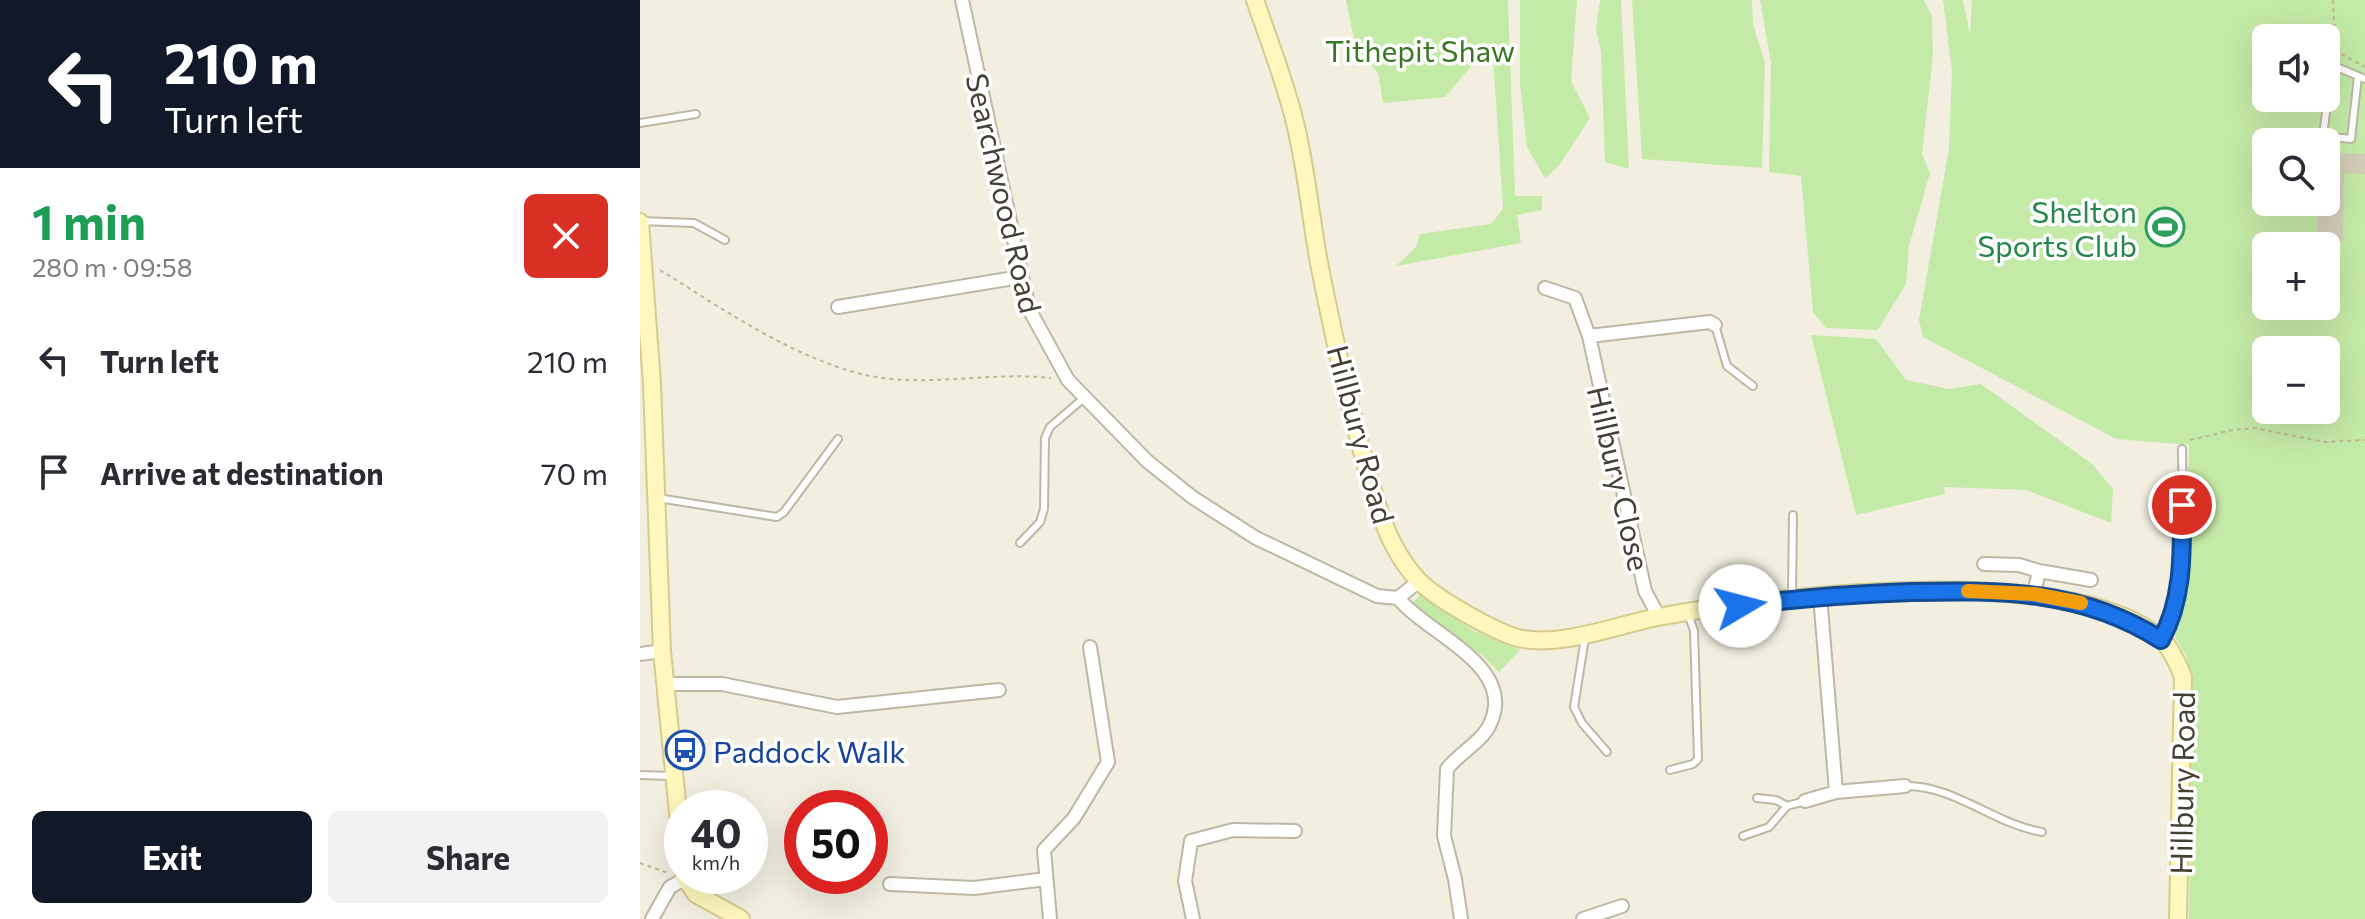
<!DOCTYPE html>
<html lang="en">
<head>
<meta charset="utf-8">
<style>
	:root { --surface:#fff; --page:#f2f2f3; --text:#2b2b33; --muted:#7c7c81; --accent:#111827 }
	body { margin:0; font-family:Commissioner,sans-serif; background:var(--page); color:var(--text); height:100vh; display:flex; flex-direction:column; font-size:30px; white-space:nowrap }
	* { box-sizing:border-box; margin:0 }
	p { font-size:26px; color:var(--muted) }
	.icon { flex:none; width:44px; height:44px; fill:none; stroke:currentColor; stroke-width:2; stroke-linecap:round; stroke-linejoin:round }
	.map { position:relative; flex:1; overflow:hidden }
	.panel { display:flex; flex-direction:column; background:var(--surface); width:640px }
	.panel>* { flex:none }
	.top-card { background:#111827; color:#fff; overflow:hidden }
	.fabs { position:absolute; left:1612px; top:24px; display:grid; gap:16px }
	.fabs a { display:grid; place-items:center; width:88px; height:88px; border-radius:12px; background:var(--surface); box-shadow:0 8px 32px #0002; font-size:40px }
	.speed { position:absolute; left:24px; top:790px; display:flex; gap:16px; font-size:40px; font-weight:700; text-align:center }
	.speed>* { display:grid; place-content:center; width:104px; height:104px; border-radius:50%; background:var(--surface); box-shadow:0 8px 32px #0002; line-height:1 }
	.speed small { font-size:20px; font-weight:400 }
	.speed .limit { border:12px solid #d22; background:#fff; color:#111 }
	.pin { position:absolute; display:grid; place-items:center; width:68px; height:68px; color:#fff; margin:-34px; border:4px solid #fff; border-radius:50%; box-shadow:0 2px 8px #0007 }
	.me { position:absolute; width:88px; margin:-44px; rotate:82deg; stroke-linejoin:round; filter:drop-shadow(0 0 6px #0008) }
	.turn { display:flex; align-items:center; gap:28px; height:168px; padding:0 32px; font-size:36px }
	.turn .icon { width:104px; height:104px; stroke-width:2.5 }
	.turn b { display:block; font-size:56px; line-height:68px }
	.round { display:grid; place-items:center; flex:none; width:84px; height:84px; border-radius:12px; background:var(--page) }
	.head { display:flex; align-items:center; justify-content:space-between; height:136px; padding:0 32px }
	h1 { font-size:48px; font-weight:700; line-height:60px; color:#1e9e55 }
	.action { display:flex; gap:16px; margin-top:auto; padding:16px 32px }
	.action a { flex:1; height:92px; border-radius:12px; background:var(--accent); color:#fff; font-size:32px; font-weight:700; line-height:92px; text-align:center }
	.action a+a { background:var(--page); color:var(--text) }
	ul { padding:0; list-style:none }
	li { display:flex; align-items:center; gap:24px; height:112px; padding:0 32px }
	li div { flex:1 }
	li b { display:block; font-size:30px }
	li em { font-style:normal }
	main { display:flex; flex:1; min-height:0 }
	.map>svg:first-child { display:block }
</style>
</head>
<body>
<main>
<section class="panel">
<div class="top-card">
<div class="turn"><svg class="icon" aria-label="left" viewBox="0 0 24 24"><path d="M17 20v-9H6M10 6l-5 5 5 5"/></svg><div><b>210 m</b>Turn left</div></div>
</div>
<div class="head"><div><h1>1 min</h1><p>280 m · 09:58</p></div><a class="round" style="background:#d93025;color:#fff"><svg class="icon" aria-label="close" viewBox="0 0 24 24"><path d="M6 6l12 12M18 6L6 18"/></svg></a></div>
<ul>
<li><svg class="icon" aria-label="left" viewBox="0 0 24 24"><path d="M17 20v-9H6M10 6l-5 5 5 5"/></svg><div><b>Turn left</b></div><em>210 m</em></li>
<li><svg class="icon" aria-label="arrive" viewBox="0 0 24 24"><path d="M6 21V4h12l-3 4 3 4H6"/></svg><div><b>Arrive at destination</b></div><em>70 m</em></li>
</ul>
<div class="action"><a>Exit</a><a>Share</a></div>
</section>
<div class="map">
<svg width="1725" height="919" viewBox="0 0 1725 919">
	<rect width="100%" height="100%" fill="#f2efe1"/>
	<path fill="#c4eaa7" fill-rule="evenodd" d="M706 0H868L875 196H902V210L877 215 881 243 756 266 776 247 780 234 851 224 863 209 853 56 839 57 805 97 743 103 738 73 716 49Z
		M880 0H937L931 81 950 118 918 167 905 178 887 147 880 84Z
		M960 0H981L989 169 965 162 961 52 956 30Z
		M992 0H1112L1113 24 1125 63 1122 168 1002 159Z
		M1120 0H1284L1292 16 1293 56 1282 154 1290 173 1269 246 1266 284 1238 330 1186 328 1173 312 1161 176 1129 172 1131 63Z
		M1303 0H1323L1330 35 1332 0H1725V919H1549L1552 679 1546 656 1535 637 1545 594 1549 445 1476 439 1283 337 1279 320 1309 148 1312 71ZM1626 38H1686V98H1626ZM1626 142H1686V202H1626ZM1626 246H1686V306H1626ZM1626 350H1686V410H1626Z
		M1171 335 1236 339 1266 380 1309 389 1341 384 1452 464 1473 489 1471 523 1386 490 1304 487 1305 494 1216 515Z
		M780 595 832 630 880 650 859 672 843 656 776 610 772 603Z"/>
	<path fill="#d3ccb6" d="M1686 153 1725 154V174L1704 173 1703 242H1677L1678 215H1669L1670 202H1686Z"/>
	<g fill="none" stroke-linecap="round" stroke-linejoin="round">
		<g stroke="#bdb8a4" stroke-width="10">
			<path id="lane" d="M1718 76 1711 139 1683 136 1692 65 1725 79
				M0 123 56 114
				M0 221 54 223 85 240
				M1075 325 1087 366 1113 386
				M18 498 137 517 144 512 198 439
				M380 543 400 522 404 509 405 438 410 427 444 398
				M1152 595 1153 515
				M1523 637C1552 582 1542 509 1542 449
				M945 638 934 707 942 723 967 752
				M1030 770 1053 764 1058 759 1054 631 1048 613
				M0 775 31 776
				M1265 786C1314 785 1354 824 1402 832
				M1117 798 1136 800 1147 806 1165 801
				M1103 836 1129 827 1147 806"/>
		</g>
		<g stroke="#bdb8a4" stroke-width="16">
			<path id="street" d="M322 0 389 309 428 380 507 461 552 497 616 538 737 596 758 598 779 581
				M905 288 935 298 949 336 1005 591 1019 617
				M198 307 380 277
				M949 336 1070 322 1075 325
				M1344 564 1379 565 1399 571 1394 594
				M1399 571 1451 580
				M1180 595 1196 792
				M758 598C787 634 878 666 850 724 842 742 819 753 807 769L804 836 815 879 821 919
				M0 654 22 651
				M26 684H82L197 707 359 690
				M1165 801 1196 792 1265 786
				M250 884 334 888 406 879
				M12 919 30 887 45 879
				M410 919 404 850 434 818 468 762 450 647
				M553 919 545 881 551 841 593 830 655 831
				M943 919 982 906"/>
		</g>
		<g stroke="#d5cb8e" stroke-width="20">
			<path id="secondary" d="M615 0C628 38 643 76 653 115 666 163 670 214 679 263 691 324 704 384 720 444 733 491 744 545 779 581 797 599 853 631 878 638 920 648 977 625 1018 617 1130 596 1435 560 1522 640 1532 650 1538 664 1543 677L1538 919
				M0 222 12 384 22 651 42 853
				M44 876 56 894 101 919"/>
		</g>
		<path stroke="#c0b694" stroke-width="2" stroke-dasharray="4 4" stroke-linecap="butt" d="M1693 0 1695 46 1703 55 1725 67
			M20 270C83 309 148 355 221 374 283 389 349 371 411 378
			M1550 440 1593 430 1614 428 1685 442 1725 440
			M0 863 28 873"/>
		<use href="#lane" stroke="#fff" stroke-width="6"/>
		<use href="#street" stroke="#fff" stroke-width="12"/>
		<use href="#secondary" stroke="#fff7be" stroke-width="16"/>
	</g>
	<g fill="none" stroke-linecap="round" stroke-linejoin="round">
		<g stroke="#114b97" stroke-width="20">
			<path id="route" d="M1100 606C1158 598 1214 594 1272 592 1362 590 1443 590 1521 640 1544 598 1542 551 1542 505"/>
		</g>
		<use href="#route" stroke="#1a73e8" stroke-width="14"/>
		<path stroke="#f59e0b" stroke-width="14" d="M1328 591 1394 594 1441 603"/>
	</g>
	<defs>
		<g id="stadium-ring" transform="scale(2)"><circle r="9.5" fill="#fff" stroke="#2e9e5b" stroke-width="1.5"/><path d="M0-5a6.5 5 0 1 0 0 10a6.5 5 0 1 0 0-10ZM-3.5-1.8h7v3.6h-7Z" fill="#2e9e5b"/></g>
		<g id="bus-ring" transform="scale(2)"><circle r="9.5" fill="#fff" stroke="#1a4fb4" stroke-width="1.5"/><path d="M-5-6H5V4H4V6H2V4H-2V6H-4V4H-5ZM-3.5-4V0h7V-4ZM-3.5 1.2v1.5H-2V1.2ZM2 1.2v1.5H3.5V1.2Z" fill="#1a4fb4"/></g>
	</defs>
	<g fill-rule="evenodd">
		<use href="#stadium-ring" x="1525" y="227"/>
		<use href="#bus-ring" x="45" y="750"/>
	</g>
	<g text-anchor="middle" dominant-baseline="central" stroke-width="7" stroke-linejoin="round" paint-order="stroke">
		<g font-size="30" fill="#397823" stroke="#fff">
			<text x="780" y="49">Tithepit Shaw</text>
		</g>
		<g font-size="30" fill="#433f32" stroke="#fff">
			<text transform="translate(365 193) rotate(77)">Searchwood Road</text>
			<text transform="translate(722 434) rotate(75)">Hillbury Road</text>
			<text transform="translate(980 478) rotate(77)">Hillbury Close</text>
			<text transform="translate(1541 783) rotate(-89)">Hillbury Road</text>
		</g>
		<g font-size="30" fill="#27864d" stroke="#fff" text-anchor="end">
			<text x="1497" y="210">Shelton<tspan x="1497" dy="34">Sports Club</tspan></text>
		</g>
		<g font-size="30" fill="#164399" stroke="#fff" text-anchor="start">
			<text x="73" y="750">Paddock Walk</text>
		</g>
	</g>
</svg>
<div class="fabs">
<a><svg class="icon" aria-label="sound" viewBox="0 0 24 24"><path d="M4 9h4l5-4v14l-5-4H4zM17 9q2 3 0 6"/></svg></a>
<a><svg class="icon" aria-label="search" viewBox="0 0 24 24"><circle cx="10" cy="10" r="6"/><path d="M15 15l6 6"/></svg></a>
<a>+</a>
<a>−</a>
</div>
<div class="speed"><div>40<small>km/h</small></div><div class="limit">50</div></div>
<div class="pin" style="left:1542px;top:505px;background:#d93025"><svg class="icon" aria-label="arrive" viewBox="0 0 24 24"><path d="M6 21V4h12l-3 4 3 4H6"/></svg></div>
<svg class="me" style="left:1100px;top:606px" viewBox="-20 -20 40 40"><circle r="19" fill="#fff"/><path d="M0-13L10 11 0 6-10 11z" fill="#1a73e8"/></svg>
</div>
</main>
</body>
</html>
